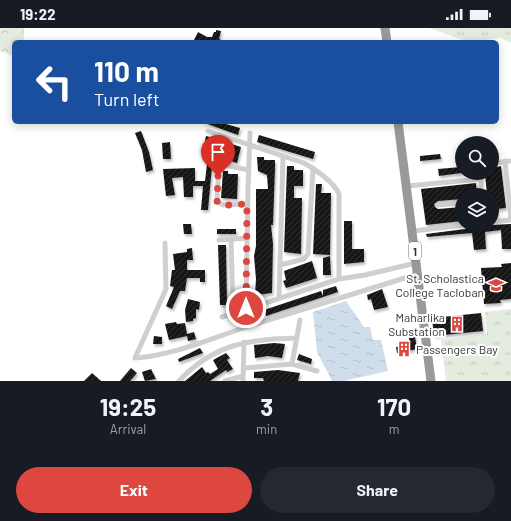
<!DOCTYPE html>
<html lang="en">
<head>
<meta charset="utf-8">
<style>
	:root { --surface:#171b24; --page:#242831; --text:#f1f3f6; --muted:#9ea1a6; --accent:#dd4740 }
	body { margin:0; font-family:Barlow,sans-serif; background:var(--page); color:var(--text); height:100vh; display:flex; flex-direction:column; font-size:15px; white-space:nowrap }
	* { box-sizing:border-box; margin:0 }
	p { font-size:13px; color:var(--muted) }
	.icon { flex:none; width:22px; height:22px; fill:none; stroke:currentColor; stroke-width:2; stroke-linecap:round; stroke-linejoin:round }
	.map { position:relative; height:353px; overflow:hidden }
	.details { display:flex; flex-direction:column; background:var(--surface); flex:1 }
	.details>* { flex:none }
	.top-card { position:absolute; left:12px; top:12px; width:487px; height:84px; border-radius:6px; box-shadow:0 2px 10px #0003; background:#1a4fa0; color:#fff; overflow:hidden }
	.fabs { position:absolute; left:455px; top:108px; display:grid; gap:8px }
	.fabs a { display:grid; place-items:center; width:44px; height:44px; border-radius:50%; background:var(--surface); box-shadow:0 2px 10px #0003; font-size:20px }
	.pin { position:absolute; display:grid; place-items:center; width:34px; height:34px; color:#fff; margin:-41px -17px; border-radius:50% 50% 50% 0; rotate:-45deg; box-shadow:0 0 4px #0007 }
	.pin .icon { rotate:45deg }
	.me { position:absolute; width:44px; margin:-22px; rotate:0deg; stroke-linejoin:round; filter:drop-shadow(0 0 3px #0008) }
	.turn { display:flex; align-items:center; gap:14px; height:84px; padding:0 16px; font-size:18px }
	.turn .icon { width:52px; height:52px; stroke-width:2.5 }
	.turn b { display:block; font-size:28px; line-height:34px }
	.eta { display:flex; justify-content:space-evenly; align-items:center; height:68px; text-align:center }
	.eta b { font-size:24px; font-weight:700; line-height:28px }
	.primary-button { display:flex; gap:8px; margin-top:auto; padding:8px 16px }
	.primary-button a { flex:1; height:46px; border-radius:24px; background:var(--accent); color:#fff; font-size:16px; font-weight:700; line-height:46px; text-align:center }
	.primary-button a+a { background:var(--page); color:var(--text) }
	.status { display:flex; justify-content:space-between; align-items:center; height:28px; padding:0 20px; background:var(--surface); direction:ltr }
	.status svg { height:11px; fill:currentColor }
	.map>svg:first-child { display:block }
</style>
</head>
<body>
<div class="status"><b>19:22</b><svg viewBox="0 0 49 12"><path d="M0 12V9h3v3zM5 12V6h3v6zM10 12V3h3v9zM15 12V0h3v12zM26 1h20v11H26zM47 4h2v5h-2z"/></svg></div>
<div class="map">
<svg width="511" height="353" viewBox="0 0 511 353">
	<defs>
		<pattern id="grass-tufts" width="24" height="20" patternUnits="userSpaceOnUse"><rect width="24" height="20" fill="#e4ebdf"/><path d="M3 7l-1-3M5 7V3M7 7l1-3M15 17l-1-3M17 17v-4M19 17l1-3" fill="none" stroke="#c4cac0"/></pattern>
		<pattern id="forest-crowns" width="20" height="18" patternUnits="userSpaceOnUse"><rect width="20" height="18" fill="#e4ebdf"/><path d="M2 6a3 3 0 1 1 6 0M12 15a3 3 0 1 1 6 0" fill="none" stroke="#c4cac0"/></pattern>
		<pattern id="water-ripples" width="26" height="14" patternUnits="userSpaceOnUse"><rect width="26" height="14" fill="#d0deec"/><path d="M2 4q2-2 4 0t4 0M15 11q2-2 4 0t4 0" fill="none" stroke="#b3bfcb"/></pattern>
		<pattern id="building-hatch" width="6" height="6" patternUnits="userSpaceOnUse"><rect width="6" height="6" fill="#191919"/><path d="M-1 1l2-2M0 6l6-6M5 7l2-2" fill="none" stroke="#323232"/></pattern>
		<filter id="shadow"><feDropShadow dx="1.5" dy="2.5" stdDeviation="1" flood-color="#0004"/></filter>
	</defs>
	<rect width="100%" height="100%" fill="#fff"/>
	<path fill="url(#grass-tufts)" d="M429 0H511V15L501 10 469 14Z
		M511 281V353H446L441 312 487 306 485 284Z"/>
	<path fill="url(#forest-crowns)" d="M0 0H24V14H14V28L0 23Z"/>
	<path fill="url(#water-ripples)" d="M346 273 364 299H370L373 312H381L388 343 344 353H332L317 324 313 284Z"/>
	<path fill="url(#building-hatch)" filter="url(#shadow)" d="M216 2 221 3 219 11 225 14H193L198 4 207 9H212L214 4H216Z
		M202 94H219L240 100 238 107Z
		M141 103 149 124 153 142 146 144 142 122 135 105Z
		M259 107 315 124 313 131 257 114Z
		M206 108 220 112 215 129 204 125 208 114 205 113Z
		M222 113 241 119 237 135 221 130Z
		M170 114 171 131H163L162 115Z
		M440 126 441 131 420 133V128Z
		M257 129H264V132H275V140L273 197H271L273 216 272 265 255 267 256 251 254 228 256 218V161H268L267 147 258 143Z
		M207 136 212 138 208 182H201L203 158H193V169H184L183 149 172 150 175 167 166 168 163 141 195 140V153H205Z
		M287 138H294V142H303V158H294V170H302L301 226 284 224Z
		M501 138 506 180 496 181 497 189 492 190V167H487L485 145H493L492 140Z
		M461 139V145L439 148 438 141Z
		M223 143H228V146H238L237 171 221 170Z
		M476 155 477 167H462V171L438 173 434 176 435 179 438 181 462 179V193L426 197 421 161Z
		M316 156H322L321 165H331L330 227 313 226Z
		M344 193H352V221H364V234L344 236Z
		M183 196H191L192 206H184Z
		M511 196V221H502L501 202 485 204 486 221 474 222 472 205 427 209 426 206 465 201 469 198Z
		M217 201H236V206H217Z
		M218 217H226L227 277H220Z
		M192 220 193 232H187V242H205V254H200V250H187L185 263H180L172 281 166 278 174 259 170 258 172 242H175L173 226 187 224V221Z
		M330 228 331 247H323V230Z
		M312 233 317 250 286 260 283 253 286 252 284 243Z
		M511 235V271L500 272 501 275 484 276 481 240 502 239 501 236Z
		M336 258 338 264 266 288 264 282 321 263 323 268V262Z
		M382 261 388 279 374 282 371 271 368 272 367 267Z
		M188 271 200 274 199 282 196 281V290L193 291V293L186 294 185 282Z
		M481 285 483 303 434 308 432 290Z
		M176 294 177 296 185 295 187 306 194 304 196 311 188 313 187 308 169 312 165 296Z
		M414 303 417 321 397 325 396 319 410 317 408 304Z
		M154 308 162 309V316H153Z
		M274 315 285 316 282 330 268 328 255 330 254 317Z
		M200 320 203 325 179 334 178 331Z
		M226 325 230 330 227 332 233 341 227 344 226 342 210 353H185L202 339 206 345 208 344 210 346 218 341 213 332Z
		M299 326 312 331 311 336 297 332Z
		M131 340 137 345 130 353H120Z
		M151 341 156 351 145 353 142 344Z
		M278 342 300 345 298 353H264L263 350H254V344Z
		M92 345 101 353H84Z"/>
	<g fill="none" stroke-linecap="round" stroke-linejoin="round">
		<path stroke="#cfcfcf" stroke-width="5" d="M208 103 304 135C315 141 334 154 339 166V251
			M505 133 511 192
			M211 134 248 142
			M492 135 511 133
			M219 136 217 173 223 177 247 176
			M481 145V167
			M407 158 480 151
			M438 177 462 175
			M492 194 511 192
			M413 203 465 197
			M231 211 233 284
			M219 212 247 210
			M165 215 166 261 135 330C174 327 210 311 246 299 303 281 360 264 418 246
			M280 237 304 231 308 226 313 140
			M279 270 283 129
			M246 280 248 160 250 105
			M222 289 339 251 365 247 416 235
			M292 336 300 292
			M244 340 292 336 317 343
			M179 353C214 316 248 311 297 310
			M225 353 243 348
			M243 353 244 314"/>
		<path stroke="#999" stroke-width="9" d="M385 0 387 14
			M398 94 431 353"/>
	</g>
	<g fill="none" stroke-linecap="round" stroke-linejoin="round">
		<path stroke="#dd4740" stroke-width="7" stroke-dasharray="0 12.6" d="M218 148 217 173C224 180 238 176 247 176L246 280"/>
	</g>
	<defs>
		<g id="school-bare" transform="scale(1.2)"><path d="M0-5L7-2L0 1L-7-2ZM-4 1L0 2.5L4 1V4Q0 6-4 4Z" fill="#dd4740" stroke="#fff" stroke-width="2.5" paint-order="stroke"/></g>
		<g id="building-bare" transform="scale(1.2)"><path d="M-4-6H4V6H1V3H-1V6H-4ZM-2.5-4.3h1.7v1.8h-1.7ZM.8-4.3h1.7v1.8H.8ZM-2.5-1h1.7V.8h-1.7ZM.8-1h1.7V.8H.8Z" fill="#dd4740" stroke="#fff" stroke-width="2.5" paint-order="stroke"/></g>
	</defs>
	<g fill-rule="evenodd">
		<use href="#school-bare" x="496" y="257"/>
		<use href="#building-bare" x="457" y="296"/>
		<use href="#building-bare" x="404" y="321"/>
	</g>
	<g text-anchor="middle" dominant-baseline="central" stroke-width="4" stroke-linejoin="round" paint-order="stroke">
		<rect fill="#fff" stroke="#707070" stroke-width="1" x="409" y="214" width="12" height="18" rx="3"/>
		<g font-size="11" font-weight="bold" fill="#323232">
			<text x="415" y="223">1</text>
		</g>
		<g font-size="12" fill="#323232" stroke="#fff" text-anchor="end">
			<text x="484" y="250">St. Scholastica<tspan x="484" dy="14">College Tacloban</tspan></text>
			<text x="445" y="289">Maharlika<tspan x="445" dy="14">Substation</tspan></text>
			<text x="416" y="321" text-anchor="start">Passengers Bay</text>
		</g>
	</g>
</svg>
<div class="fabs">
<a><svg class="icon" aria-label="search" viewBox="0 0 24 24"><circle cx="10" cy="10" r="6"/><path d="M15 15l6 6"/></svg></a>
<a><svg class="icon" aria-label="layers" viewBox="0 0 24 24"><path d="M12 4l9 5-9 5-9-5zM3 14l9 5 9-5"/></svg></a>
</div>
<div class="pin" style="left:218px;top:148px;background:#d93025"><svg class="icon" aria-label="arrive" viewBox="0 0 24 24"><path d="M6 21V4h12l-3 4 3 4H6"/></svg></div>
<svg class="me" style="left:246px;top:280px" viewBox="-20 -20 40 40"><circle r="17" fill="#dd4740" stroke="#fff" stroke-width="3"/><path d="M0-11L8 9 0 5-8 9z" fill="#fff"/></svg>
<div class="top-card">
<div class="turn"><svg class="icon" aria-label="left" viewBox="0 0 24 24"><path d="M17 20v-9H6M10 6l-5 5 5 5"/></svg><div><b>110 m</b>Turn left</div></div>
</div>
</div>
<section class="details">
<div class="eta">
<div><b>19:25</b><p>Arrival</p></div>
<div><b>3</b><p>min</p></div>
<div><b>170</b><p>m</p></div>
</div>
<div class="primary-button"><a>Exit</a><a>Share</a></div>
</section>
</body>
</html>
